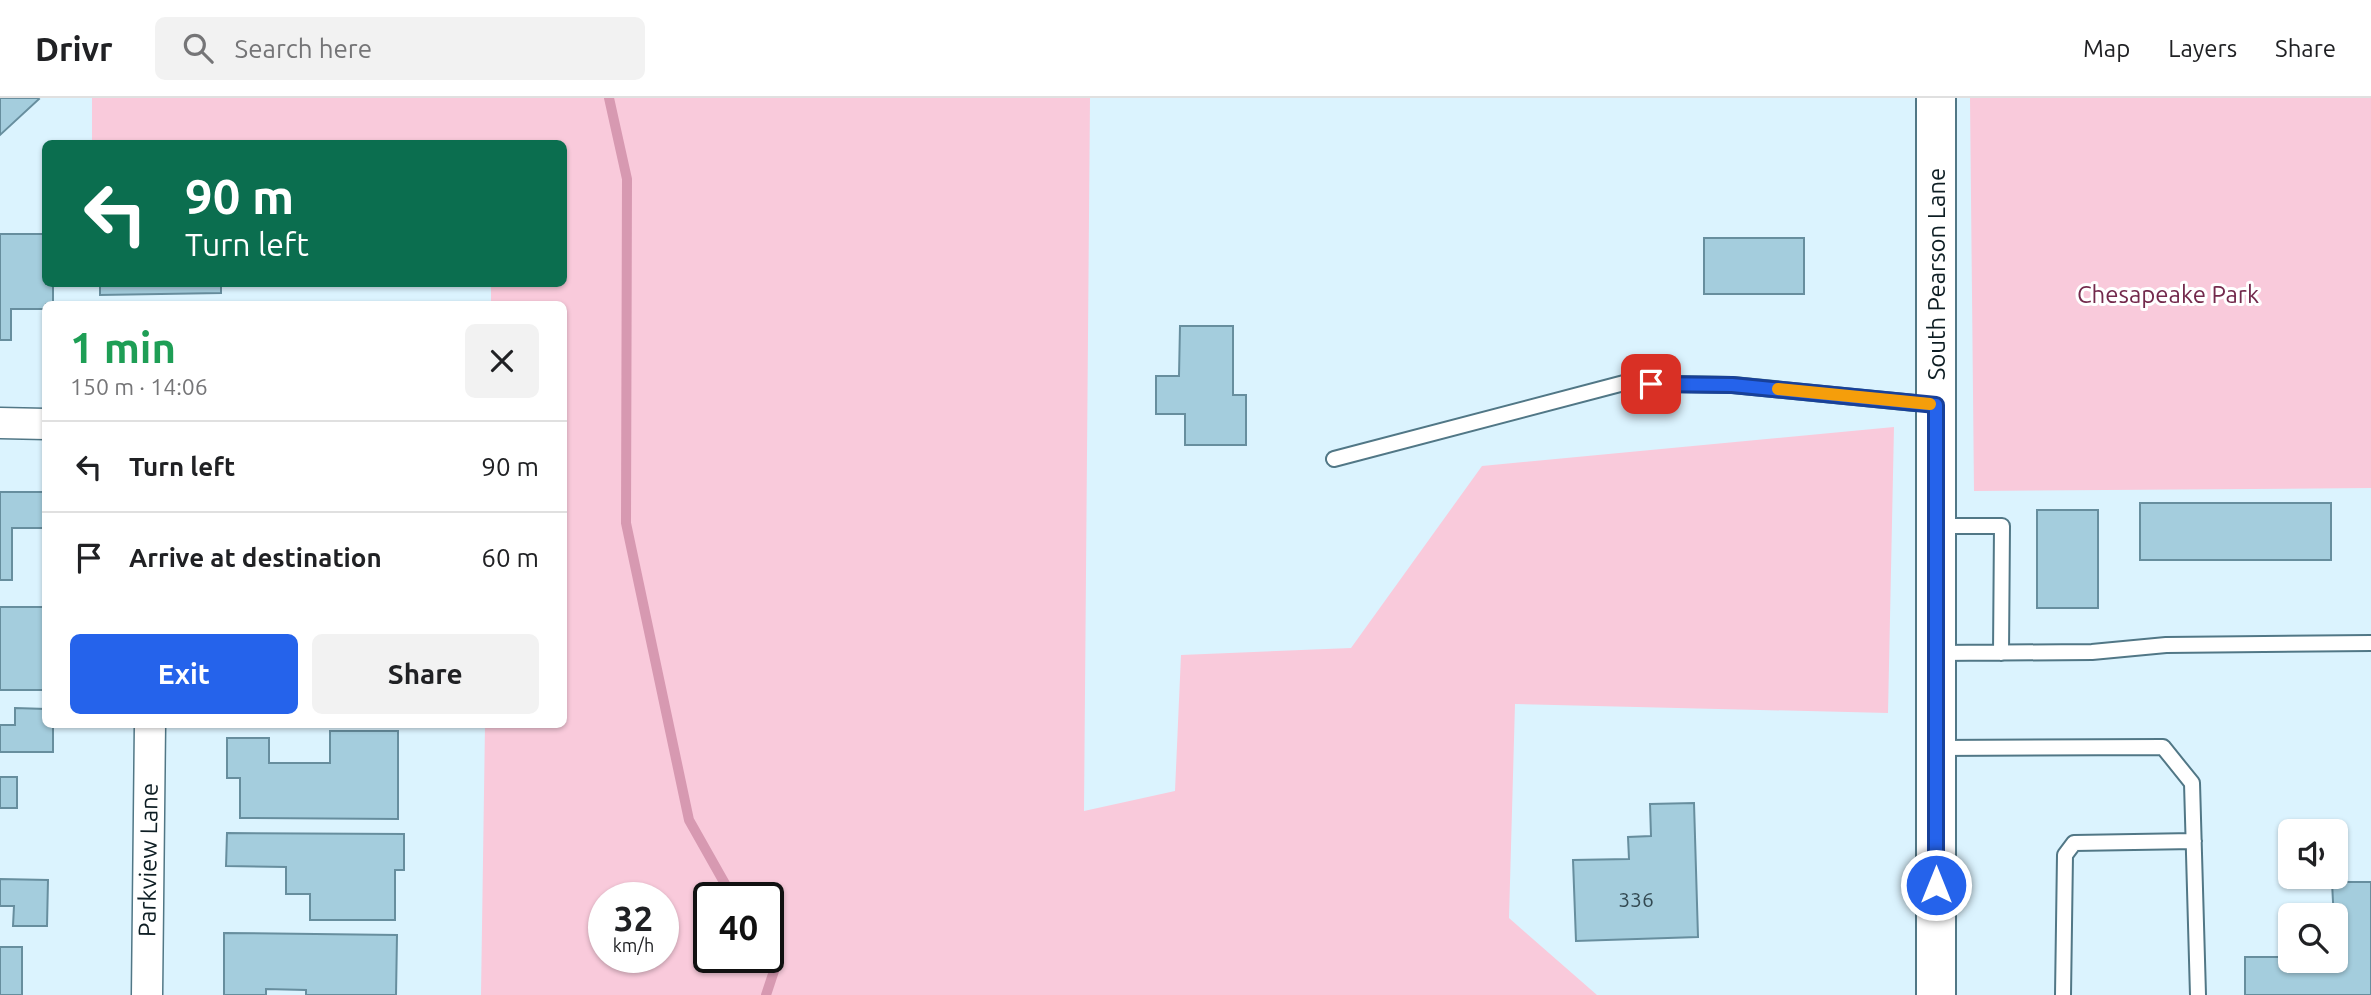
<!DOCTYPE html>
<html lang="en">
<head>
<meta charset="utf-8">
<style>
	:root { --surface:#fff; --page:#f2f2f2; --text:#202124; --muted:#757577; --line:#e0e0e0; --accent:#2563eb }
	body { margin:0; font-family:Ubuntu,sans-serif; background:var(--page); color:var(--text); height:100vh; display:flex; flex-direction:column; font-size:26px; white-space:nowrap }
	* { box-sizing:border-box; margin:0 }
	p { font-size:23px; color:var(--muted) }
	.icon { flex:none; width:38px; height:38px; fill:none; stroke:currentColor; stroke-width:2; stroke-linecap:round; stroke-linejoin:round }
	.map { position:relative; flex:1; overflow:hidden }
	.drawer { position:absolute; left:42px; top:203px; width:525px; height:427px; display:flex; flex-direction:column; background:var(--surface); border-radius:10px; box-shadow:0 2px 5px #0004 }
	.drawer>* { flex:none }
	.hud { position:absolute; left:42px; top:42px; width:525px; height:147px; border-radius:10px; box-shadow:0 2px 5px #0004; background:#0b6e4f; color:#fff; overflow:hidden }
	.fabs { position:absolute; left:2278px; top:721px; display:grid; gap:14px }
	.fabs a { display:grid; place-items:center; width:70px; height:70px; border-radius:10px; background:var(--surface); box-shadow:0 2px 5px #0004; font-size:35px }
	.speed { position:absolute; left:588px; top:784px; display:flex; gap:14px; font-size:35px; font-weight:700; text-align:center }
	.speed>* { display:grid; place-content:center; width:91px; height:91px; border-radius:50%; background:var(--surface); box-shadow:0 2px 5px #0004; line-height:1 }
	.speed small { font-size:18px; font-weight:400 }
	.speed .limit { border:4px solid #111; border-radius:10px; background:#fff; color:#111 }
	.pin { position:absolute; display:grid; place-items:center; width:60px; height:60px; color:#fff; margin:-30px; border-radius:14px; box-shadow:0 4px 10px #0006 }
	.me { position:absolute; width:77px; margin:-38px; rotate:0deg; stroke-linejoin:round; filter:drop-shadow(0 0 5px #0008) }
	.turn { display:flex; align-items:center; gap:24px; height:147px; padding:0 28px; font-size:32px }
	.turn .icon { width:91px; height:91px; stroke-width:2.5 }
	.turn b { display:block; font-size:49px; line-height:60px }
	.round { display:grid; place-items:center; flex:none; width:74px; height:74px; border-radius:10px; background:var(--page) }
	.overview { display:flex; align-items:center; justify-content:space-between; height:119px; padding:0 28px }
	h1 { font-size:42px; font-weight:700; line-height:52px; color:#1e9e55 }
	.action { display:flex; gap:14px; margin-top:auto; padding:14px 28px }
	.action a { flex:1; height:80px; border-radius:10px; background:var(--accent); color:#fff; font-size:28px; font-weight:700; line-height:80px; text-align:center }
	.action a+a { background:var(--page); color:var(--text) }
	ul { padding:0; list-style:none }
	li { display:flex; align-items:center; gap:21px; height:91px; padding:0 28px; border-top:2px solid var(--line) }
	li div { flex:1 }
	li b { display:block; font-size:26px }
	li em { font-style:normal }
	header { display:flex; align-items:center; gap:42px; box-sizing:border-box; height:98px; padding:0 35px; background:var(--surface); border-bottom:2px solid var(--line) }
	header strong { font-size:33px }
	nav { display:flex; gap:38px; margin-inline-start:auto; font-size:24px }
	.search { width:490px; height:63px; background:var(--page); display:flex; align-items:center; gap:18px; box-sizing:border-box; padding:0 24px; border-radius:10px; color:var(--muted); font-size:26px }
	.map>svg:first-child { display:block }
</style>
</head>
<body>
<header>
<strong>Drivr</strong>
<div class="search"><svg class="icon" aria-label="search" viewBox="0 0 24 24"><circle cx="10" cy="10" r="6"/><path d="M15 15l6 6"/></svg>Search here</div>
<nav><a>Map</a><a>Layers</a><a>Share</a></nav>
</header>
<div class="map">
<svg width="2371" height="897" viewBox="0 0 2371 897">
	<rect width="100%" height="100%" fill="#dbf3fe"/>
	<path fill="#f9cadb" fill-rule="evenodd" d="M92 0H1090L1084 713 1175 693 1181 557 1351 550 1482 368 1894 329 1888 615 1515 606 1509 820 1597 897H481L485 627 564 626V206H491V186H564V46L92 45ZM604 800H663V859H604ZM709 800H768V859H709Z
		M1970 0H2371V390L1974 393Z"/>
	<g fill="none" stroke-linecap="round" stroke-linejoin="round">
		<path stroke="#d799b1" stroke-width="10" d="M609 0 627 81 626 425 689 722 733 800
			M766 897 774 873 766 859"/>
	</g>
	<path fill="#a4cddd" stroke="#678e9e" stroke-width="2" d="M0 0H38L39 1 0 37Z
		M0 136H46V186H53V206H46V211H11V242H0Z
		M1704 140H1804V196H1704Z
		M100 186H221V195L100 197Z
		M1180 228H1233V297H1246V347H1185V316H1156V278H1179Z
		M0 394H46V430H12V482H0Z
		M2140 405H2331V462H2140Z
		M2037 412H2098V510H2037Z
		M0 509H46V592H0Z
		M15 610 46 611V626H53V654H0V627H15Z
		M330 633H398V721L240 720V680H227V640H269V665H330Z
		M0 679H17V710H0Z
		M1694 705 1698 839 1576 843 1573 762 1629 761 1628 739 1651 738 1650 706Z
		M227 735 404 736V772H395V822H310V796H286V769L226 768Z
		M0 781 48 782 47 828H13L14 808H0Z
		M2332 784H2371V897H2245V859H2283V838H2291V863H2336Z
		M224 835 397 837 396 897H306V892L266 891V897H224Z
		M0 849H22V897H0Z"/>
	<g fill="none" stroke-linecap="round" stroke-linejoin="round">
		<g stroke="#517786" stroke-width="18">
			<path id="lane" d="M1334 361 1624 285 1733 287 1935 307
				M1937 428H2002L2001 555
				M1937 555 2092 554 2166 547 2371 545
				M1936 650 2163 649 2192 685 2198 897
				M2063 897 2065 757 2074 745 2194 743"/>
		</g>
		<g stroke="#517786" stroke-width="33">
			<path id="street" d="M0 325 46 326
				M147 897 150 626"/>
		</g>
		<g stroke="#517786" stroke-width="42">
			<path id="secondary" d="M1936 0V897"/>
		</g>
		<use href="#lane" stroke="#fff" stroke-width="14"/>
		<use href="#street" stroke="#fff" stroke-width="30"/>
		<use href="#secondary" stroke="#fff" stroke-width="38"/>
	</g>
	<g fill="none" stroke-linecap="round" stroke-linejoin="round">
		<g stroke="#184099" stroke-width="18">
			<path id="route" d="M1651 286 1732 287 1936 307V787"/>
		</g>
		<use href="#route" stroke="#2563eb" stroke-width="12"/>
		<path stroke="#f59e0b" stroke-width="12" d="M1778 291 1930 306"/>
	</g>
	<g text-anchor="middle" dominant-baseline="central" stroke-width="6" stroke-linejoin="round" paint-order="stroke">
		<g font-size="21" fill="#334952">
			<text x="1636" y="801">336</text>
		</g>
		<g font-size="24" fill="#0d1d23" stroke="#fff">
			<text transform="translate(1936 176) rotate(-90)">South Pearson Lane</text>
			<text transform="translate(148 762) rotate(-89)">Parkview Lane</text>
		</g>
		<g font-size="24" fill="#73294c" stroke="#fff">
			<text x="2168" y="196">Chesapeake Park</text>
		</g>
	</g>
</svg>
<div class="fabs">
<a><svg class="icon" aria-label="sound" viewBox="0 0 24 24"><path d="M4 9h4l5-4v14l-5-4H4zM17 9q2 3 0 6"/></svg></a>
<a><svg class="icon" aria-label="search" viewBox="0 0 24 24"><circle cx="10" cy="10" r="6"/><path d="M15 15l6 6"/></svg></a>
</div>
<div class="speed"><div>32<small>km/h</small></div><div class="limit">40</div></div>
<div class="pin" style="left:1651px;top:286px;background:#d93025"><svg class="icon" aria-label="arrive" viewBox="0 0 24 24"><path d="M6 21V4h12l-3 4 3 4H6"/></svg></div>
<svg class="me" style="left:1936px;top:787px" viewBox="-20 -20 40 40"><circle r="17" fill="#2563eb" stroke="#fff" stroke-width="3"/><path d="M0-11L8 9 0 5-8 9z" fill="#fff"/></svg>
<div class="hud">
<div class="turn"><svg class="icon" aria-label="left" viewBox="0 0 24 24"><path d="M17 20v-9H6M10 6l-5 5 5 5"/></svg><div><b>90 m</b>Turn left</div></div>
</div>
<section class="drawer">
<div class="overview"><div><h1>1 min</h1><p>150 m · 14:06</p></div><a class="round"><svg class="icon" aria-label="close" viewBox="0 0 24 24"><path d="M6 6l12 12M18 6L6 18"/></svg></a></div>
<ul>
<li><svg class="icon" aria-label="left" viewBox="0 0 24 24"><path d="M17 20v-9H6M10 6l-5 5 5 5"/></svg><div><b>Turn left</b></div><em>90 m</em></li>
<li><svg class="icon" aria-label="arrive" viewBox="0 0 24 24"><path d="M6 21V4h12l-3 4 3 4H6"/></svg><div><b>Arrive at destination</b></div><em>60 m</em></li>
</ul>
<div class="action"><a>Exit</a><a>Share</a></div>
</section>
</div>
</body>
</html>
